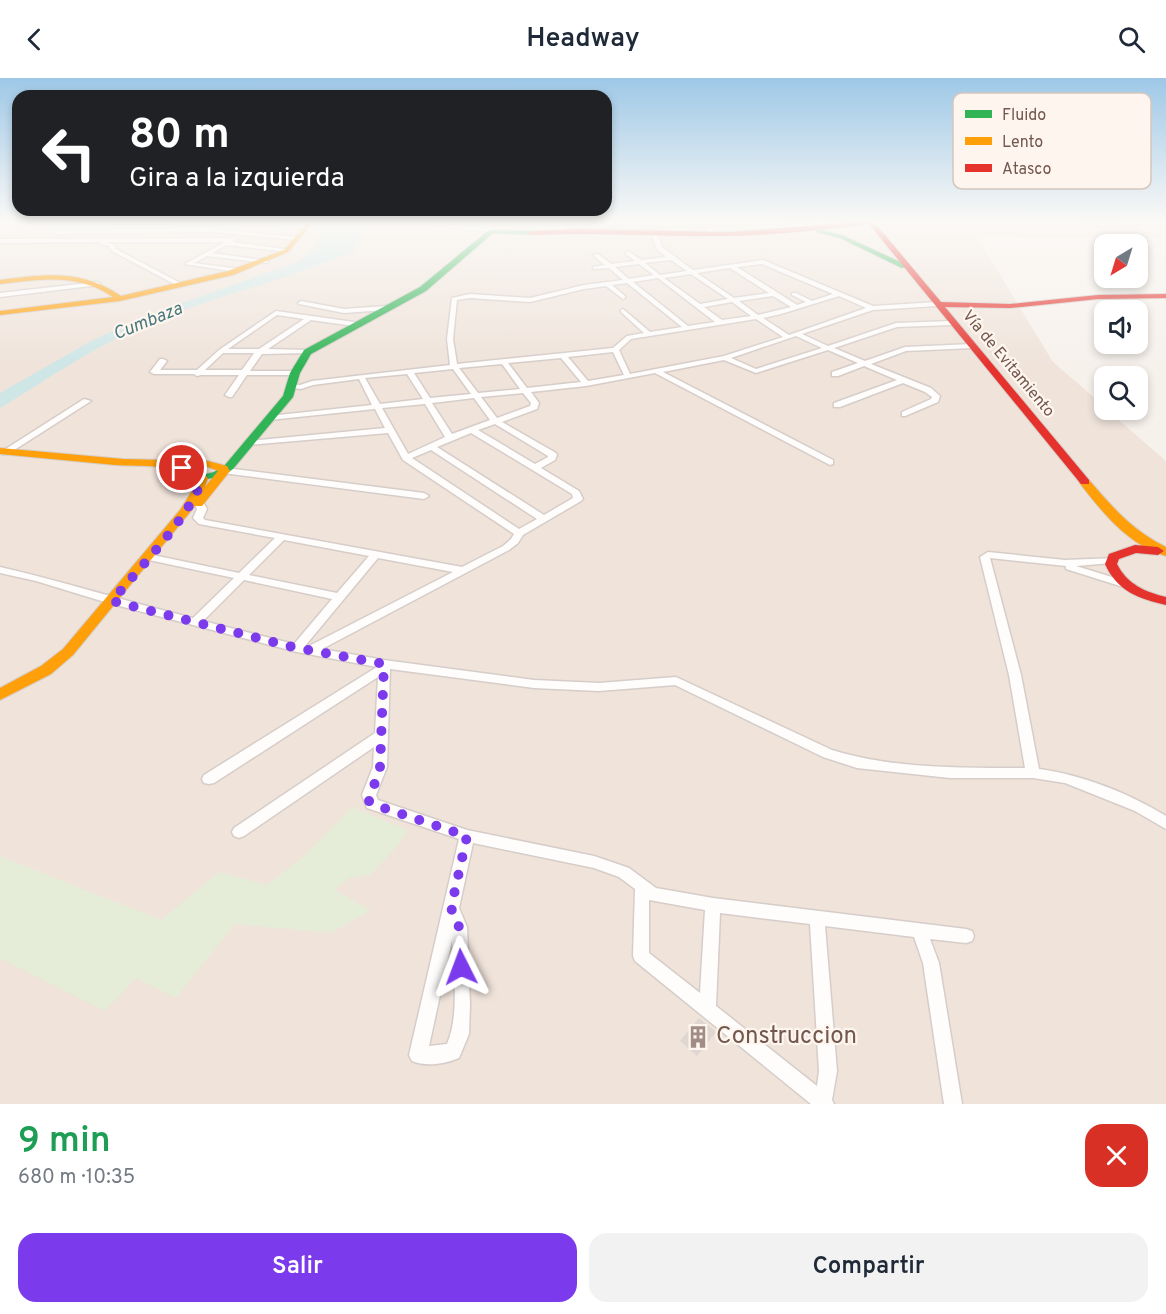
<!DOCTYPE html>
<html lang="es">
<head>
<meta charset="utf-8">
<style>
	:root { --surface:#fff; --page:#f2f2f3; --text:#1f2937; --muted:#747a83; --accent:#7c3aed }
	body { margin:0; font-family:Overpass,sans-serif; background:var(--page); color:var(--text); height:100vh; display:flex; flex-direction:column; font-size:22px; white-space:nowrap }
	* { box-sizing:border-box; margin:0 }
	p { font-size:20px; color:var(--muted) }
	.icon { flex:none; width:33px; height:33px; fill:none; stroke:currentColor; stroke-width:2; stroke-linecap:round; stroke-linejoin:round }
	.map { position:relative; height:1026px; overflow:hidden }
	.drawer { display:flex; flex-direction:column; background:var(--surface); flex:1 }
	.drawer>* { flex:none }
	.hud { position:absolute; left:12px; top:12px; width:600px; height:126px; border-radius:18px; box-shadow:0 3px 9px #0003; background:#202124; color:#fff; overflow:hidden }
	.needle { width:39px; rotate:218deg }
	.tools { position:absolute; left:1094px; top:156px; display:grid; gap:12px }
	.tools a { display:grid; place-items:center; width:54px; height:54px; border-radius:12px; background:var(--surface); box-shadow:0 3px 9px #0003; font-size:30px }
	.pin { position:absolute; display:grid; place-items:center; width:51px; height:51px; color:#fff; margin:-26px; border:3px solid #fff; border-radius:50%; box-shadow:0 2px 6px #0007 }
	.me { position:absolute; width:66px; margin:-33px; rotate:357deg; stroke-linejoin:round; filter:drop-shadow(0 0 4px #0008) }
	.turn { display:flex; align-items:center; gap:21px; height:126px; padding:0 18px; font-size:27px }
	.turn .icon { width:78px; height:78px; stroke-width:2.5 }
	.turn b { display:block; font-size:42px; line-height:51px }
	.round { display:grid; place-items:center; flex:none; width:63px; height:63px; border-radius:18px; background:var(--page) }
	.headline { display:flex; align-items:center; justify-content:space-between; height:102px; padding:0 18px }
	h1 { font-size:36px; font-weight:600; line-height:45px; color:#1e9e55 }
	.button { display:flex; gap:12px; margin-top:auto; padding:12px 18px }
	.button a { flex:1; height:69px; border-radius:18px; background:var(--accent); color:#fff; font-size:24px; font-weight:600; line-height:69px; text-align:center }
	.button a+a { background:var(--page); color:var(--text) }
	header { display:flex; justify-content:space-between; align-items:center; height:78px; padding:0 18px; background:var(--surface); font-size:27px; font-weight:600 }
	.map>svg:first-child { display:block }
</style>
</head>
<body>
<header><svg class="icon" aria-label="back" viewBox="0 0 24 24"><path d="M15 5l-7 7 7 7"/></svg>Headway<svg class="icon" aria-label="search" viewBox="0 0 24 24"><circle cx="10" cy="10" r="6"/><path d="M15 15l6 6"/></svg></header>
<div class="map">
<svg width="1166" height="1026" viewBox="0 0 1166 1026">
	<rect width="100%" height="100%" fill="#f7f1ec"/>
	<path fill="#efe3da" d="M0 144H1166V160L977 159 1053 284 1104 328V332H1107L1166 383V1026H0Z"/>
	<path fill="#e5ecd8" d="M352 729 408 752 396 770 370 797 349 800 334 812 371 832 331 855 235 846 176 920 136 900 105 933 0 880V778L161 842 219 794 267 807 303 779Z"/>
	<path fill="#cfe6e6" d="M331 144H364L354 173C284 203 209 219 139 250 90 271 45 303 0 330V315L93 262 145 238 296 185 315 171Z"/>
	<path fill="#e0d7d2" d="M699 940 716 954 697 978 680 963Z"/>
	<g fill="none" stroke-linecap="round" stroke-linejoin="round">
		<g stroke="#d6cdc9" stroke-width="3">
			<path id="street" d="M210 144H252L309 146 312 148 309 150 213 146Z
				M417 144H429L488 151 485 144H490L494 153 491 155Z
				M560 144H565L562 152 559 154 556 152Z
				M1086 144 1106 145 1117 144 1107 149Z
				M811 146 813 149 708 153 705 151 708 149Z
				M212 150 301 160 298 162 212 154 57 156 54 154 57 152Z
				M654 152 657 154 662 169 693 192 763 182 873 228 937 224 940 226 937 228 873 232 802 256 828 268 896 245 952 243 955 245 952 247 897 249 834 270 865 283 905 269 972 266 975 268 972 270 906 273 871 286 931 310 940 318 938 324 905 338H902V334L931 321 932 319 925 314 903 305 840 329H834V325L897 302 864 288 838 298H832V294L858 285 828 272 756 295 724 282 663 294 833 382V386L830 387 655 295 586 308 531 314 539 325 537 331 502 344 556 375 557 377 555 382 541 390 579 413 583 421 581 423 523 457 518 465 509 472 322 571 384 582 534 602 599 605 676 599 832 672C893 691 962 690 1025 690L1009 597 980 479 988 474 1065 482 1116 480 1117 482 1116 484 1112 485 1076 488 1128 504 1129 506 1128 508H1120L1066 491V488L990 480 1021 597 1039 691C1083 697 1128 715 1166 738V751L1135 733 1065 705 1033 700H950L857 690 823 679 675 607 599 613 534 610 390 591 387 689 376 717 378 722 467 752 594 778 629 790 656 810 713 820 966 851 972 853 974 858 972 863 966 865 930 861 939 885 962 1026H944L923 885 914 859 825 848 837 993 832 1022 834 1026H811L635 883 633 878 635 811 619 799 594 790 473 765 459 830 467 849 470 926 469 956 459 980C445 986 426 989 412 983L409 977 459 761 367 730 362 717 373 689 374 669 244 758 239 760 234 758 232 754 234 750 375 655 378 599 214 705 209 706 204 705 202 701 204 697 377 589 297 574 108 525 36 503 0 495V489C65 504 128 524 193 540L234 500 144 481 143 479 144 477 148 476 239 495 275 460 199 446 193 440 197 431 194 424 199 421 202 422 207 431 203 440 205 442 462 489 503 468 511 461 514 456 403 382 388 355 248 367 244 365 248 363 385 350 375 331 269 342 265 340 269 338 372 327 359 301 313 307 301 311 291 310 287 308 291 306 300 307 312 303 450 287 447 261 452 220 470 216 530 220 584 207 623 202 609 190 593 191V189L605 187 593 177 598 176 611 186 635 183 626 176V174L628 173 641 182 666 179 656 170 651 154ZM671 182 687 193 660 197 645 185ZM639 186 654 197 629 201 615 189ZM762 186 833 216 812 223 796 215H792V217L806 224 797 227 737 189ZM730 190 769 215 734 220 697 195ZM691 196 728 221 700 226 664 200ZM658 200 715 244 688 248 633 204ZM627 205 682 249 650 254 623 231 621 232V234L644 255 627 258 613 270 457 286 453 261 457 222 470 220 530 224 584 211 606 208 623 221 625 220V218L612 207ZM773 218 791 229 758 237 739 223ZM839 218 866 230 789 257 763 240 781 236ZM732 224 751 238 722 242 704 229ZM756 241 783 259 724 278 630 296 619 272 631 261ZM796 258 822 270 756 291 731 280ZM613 274 624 297 588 303 568 279ZM561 280 581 304 527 310 508 285ZM502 286 520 311 478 315 459 290ZM453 291 471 316 430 320 414 295ZM407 296 423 321 380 326 365 300ZM523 315 531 325 530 328 497 340 481 319ZM474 320 490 342 452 356 432 325ZM425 326 445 359 408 376 382 330ZM495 346 548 378V379L535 386 478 352ZM471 355 572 416 573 420 544 437 437 369ZM431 372 537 441 519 451 412 380ZM284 462 369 478 337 515 249 497ZM378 480 453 494 309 568H305ZM244 502 332 521 294 566 203 543ZM649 822 705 832 700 915 649 875ZM720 835 810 846 819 993 817 1008 716 928ZM452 862C453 895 460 935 447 966L429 968Z
				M233 160 236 162 232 164 291 172 288 174 227 167 212 175 269 183 266 185 207 178 194 185 239 191V193L237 194 185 186 225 164H105L113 166 116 171 182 206 183 207 180 209 112 173 109 168 100 166V164L0 165V161Z
				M97 204 100 206 99 207 0 219V215Z
				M301 223 344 231 385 228 388 230 385 232 344 235 299 226 298 225Z
				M276 233 354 244 357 246 354 248 311 242 268 271 307 272 309 273V275L262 276 250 293H298V297H247L232 319H229L225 317 239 297H201L197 298 194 296H154L150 294 160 281H163L167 283 160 292H197L219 272ZM277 237 304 241 259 271H228ZM223 275H254L242 292H205Z
				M84 321 91 323 8 376H2L1 374Z
				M226 390 424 415 429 418 424 421 223 395 222 393Z"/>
		</g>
		<g stroke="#d6cdc8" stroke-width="2">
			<path id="fast" d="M818 151 844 158 909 188 902 190 840 160 816 154Z
				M489 152 531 153 534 155 531 157 493 155 426 213 311 276 300 295 293 319 233 391 222 399 198 402V398L214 394 225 387 283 318 290 295 304 272 420 209Z"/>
		</g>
		<g stroke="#d6cdc8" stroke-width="2">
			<path id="slow" d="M308 144H314L288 174 233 197 120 223 0 237V233L113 219C78 195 40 201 0 206V202C46 196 81 191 121 218L228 193 284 172Z
				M0 370 123 381 208 383 227 388 230 393 202 428H195L73 577 51 596 0 622V610L41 588 63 571 180 432 192 413 196 401C172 385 143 389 115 387 77 383 38 380 0 376ZM188 389H208L218 393 205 409 208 400 206 398Z
				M1085 401 1089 402C1112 429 1133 453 1166 469V478C1129 468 1101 433 1079 404Z"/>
		</g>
		<g stroke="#d6cdc8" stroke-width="2">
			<path id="jam" d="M858 144H874L941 224 1010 226 1098 217 1166 216V220L1098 221 1010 230 945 229 1089 402V406H1081L869 146C816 153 763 158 710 158 650 158 591 154 531 157L528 155 531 153 576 151 730 154Z
				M1135 467 1158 469 1164 473 1158 477 1136 475 1119 481 1117 486C1127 506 1145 514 1166 519V527C1139 521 1117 513 1105 486L1109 476Z"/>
		</g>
		<use href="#street" fill="#fefdfc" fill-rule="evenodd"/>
		<use href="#fast" fill="#30b455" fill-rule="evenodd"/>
		<use href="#slow" fill="#ff9f0a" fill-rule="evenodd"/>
		<use href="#jam" fill="#e5322d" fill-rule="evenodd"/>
	</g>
	<linearGradient id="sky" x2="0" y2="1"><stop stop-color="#9ec8e7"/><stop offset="0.5" stop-color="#fbf9f6"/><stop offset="1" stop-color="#fbf9f6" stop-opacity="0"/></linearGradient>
	<rect width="1166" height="287" fill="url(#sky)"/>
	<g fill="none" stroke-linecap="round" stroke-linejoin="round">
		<path stroke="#7c3aed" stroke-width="10" stroke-dasharray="0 18" d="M182 390 202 400C193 436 137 492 112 523L297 570 384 586 380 689 369 723 372 726 467 758 451 830 459 849 461 889"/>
	</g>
	<defs>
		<g id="building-bare" transform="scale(1.8)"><path d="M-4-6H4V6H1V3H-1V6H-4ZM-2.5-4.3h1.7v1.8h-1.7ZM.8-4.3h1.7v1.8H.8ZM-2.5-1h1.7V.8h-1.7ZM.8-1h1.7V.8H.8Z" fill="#a18d85" stroke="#fef6ee" stroke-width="2.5" paint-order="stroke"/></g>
	</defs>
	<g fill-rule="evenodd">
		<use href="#building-bare" x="698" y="959"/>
	</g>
	<g text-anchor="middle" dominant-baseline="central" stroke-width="4.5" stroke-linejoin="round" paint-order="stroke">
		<g font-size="16" fill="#72574e" stroke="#fef6ee">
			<text transform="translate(1008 286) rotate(50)">Vía de Evitamiento</text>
		</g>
		<g font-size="18" font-style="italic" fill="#46797d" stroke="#fef6ee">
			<text transform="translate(148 244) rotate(-22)">Cumbaza</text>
		</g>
		<g font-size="24" fill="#72574e" stroke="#fef6ee" text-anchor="start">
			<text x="716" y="959">Construccion</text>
		</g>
	</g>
	<rect x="953" y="15" width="198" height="96" rx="9" fill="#fef6ee" stroke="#d4c6be" stroke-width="1.5"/>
	<rect x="965" y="32" width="27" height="8" fill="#30b455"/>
	<rect x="965" y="59" width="27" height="8" fill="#ff9f0a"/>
	<rect x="965" y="86" width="27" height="8" fill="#e5322d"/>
	<g font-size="16" fill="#72574e">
		<text x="1002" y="42">Fluido</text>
		<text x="1002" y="69">Lento</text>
		<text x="1002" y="96">Atasco</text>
	</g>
</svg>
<div class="tools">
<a><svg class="needle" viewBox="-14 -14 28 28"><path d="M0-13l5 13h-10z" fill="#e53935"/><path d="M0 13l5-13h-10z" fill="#747a83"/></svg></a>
<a><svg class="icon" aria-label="sound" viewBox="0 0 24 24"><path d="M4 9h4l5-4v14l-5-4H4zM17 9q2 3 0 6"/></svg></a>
<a><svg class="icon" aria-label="search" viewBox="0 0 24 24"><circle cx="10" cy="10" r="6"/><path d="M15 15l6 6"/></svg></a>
</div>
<div class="pin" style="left:182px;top:390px;background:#d93025"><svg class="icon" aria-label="arrive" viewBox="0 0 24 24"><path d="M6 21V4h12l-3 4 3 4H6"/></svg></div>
<svg class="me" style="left:461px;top:889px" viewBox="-20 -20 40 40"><path d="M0-17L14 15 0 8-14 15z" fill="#7c3aed" stroke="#fff" stroke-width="4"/></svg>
<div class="hud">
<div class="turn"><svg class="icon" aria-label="left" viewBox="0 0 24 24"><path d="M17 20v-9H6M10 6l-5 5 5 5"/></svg><div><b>80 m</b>Gira a la izquierda</div></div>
</div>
</div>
<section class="drawer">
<div class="headline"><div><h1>9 min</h1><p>680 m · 10:35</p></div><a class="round" style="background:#d93025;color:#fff"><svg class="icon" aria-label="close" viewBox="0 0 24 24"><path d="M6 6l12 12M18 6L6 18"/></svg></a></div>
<div class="button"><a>Salir</a><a>Compartir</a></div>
</section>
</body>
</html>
